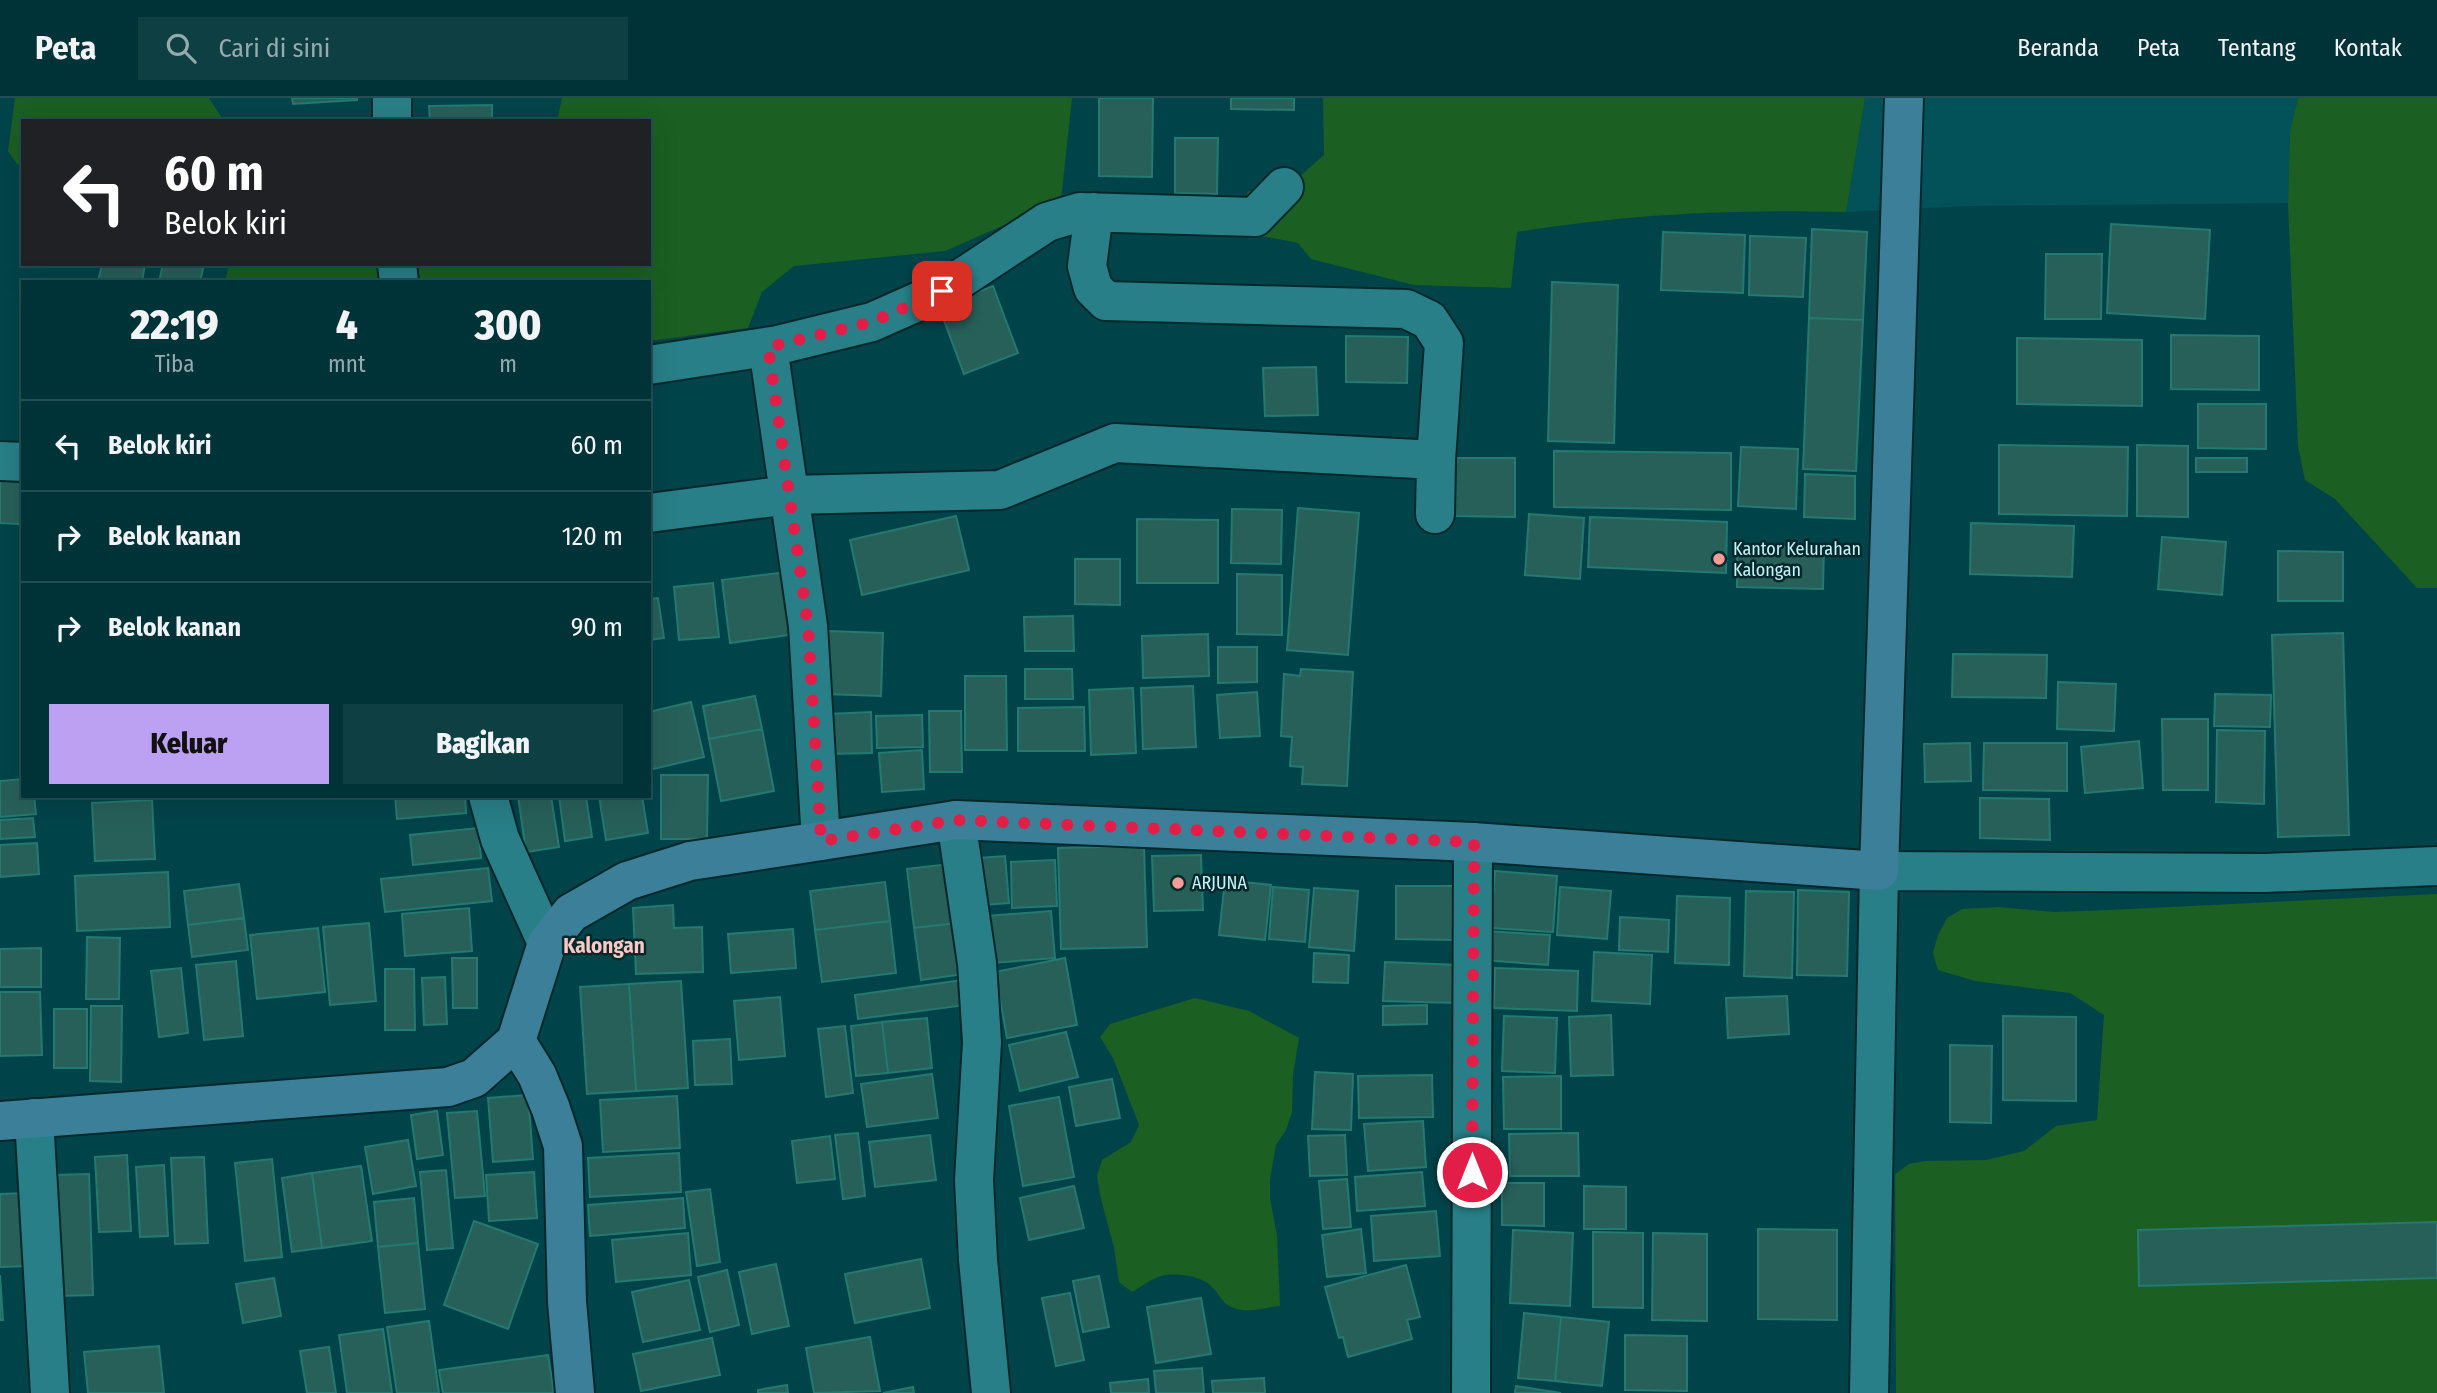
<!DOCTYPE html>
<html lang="id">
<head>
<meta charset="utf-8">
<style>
	:root { --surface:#003338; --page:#0e3f43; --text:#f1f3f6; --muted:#95aaae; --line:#224e53; --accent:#bca0f2 }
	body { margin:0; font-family:"Fira Sans Condensed",sans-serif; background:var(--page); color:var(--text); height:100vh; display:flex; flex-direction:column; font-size:26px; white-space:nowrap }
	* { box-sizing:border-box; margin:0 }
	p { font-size:23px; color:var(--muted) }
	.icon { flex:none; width:38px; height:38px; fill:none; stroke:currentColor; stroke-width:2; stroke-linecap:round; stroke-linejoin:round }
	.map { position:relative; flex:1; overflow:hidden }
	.details { position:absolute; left:21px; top:182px; width:630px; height:518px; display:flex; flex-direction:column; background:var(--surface); border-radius:0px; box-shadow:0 7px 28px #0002,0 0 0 2px var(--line) }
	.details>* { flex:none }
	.banner { position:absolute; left:21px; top:21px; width:630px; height:147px; border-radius:0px; box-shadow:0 7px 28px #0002,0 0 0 2px var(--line); background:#202124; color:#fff; overflow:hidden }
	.pin { position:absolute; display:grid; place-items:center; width:60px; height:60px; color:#fff; margin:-30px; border-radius:14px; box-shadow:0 4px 10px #0006 }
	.me { position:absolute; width:77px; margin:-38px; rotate:0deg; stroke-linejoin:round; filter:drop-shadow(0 0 5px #0008) }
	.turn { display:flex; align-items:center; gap:24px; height:147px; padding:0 28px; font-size:32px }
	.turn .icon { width:91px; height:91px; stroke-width:2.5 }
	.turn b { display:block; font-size:49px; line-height:60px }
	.eta { display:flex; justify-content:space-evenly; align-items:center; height:119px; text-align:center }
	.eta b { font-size:42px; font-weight:800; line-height:49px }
	.cta { display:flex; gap:14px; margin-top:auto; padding:14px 28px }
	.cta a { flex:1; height:80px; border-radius:0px; background:var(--accent); color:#111; font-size:28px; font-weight:800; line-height:80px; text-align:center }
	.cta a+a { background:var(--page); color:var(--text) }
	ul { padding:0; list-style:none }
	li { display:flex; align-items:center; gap:21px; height:91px; padding:0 28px; border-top:2px solid var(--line) }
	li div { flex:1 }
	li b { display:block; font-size:26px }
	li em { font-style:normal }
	header { display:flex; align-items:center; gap:42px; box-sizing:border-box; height:98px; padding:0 35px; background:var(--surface); border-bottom:2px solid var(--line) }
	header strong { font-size:33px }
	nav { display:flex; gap:38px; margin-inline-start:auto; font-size:24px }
	.search { width:490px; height:63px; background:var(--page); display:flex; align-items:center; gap:18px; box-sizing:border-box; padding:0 24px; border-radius:0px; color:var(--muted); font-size:26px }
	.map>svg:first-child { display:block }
</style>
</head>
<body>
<header>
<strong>Peta</strong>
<div class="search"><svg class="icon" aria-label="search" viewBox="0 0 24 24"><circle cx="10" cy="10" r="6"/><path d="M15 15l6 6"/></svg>Cari di sini</div>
<nav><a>Beranda</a><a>Peta</a><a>Tentang</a><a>Kontak</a></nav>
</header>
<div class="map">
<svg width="2437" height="1295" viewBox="0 0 2437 1295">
	<rect width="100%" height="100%" fill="#00444a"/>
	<path fill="#045259" d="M1865 0H2298L2290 33 2288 105 1967 108 1846 114Z"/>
	<path fill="#1b5f22" d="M15 0H209L224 23H23V67L17 66 8 53Z
		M562 0H1072L1061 102 945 153 794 168 762 194 748 230 649 243V184H225L229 166H649V23H557Z
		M1323 0H1865L1846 114C1737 111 1625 116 1517 134L1511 190 1414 187 1311 161 1298 145 1262 138 1251 126 1247 94 1299 79 1324 57Z
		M2298 0H2437V490H2417L2335 401 2305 382 2298 348 2288 105 2290 33Z
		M2437 796V1295H1896L1895 1076 1909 1066 1925 1063 1986 1062 2024 1053 2056 1028 2097 1022 2104 917 2070 895 1975 883 1938 872 1933 855 1938 837 1947 820 1962 811 2000 809 2054 814 2109 812Z
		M1195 900 1249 913 1299 940 1293 977 1292 1014 1286 1032 1276 1047 1270 1081V1100L1277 1138 1280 1208C1266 1209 1251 1215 1237 1211 1224 1208 1221 1199 1213 1190 1204 1178 1175 1174 1161 1178 1151 1181 1141 1189 1132 1194L1119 1184 1114 1150 1100 1097 1097 1078 1102 1062 1131 1044 1139 1027 1113 960 1100 939 1110 926Z"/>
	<path fill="#276059" stroke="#247970" stroke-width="2" d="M292 0H357V2L293 6Z
		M1099 0H1153L1152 79 1099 78Z
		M1231 0H1294V12L1231 11Z
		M492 7V23H430L429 8Z
		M1175 40H1218L1217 96 1175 95Z
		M2111 126 2210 132 2205 221 2107 215Z
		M1812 131 1867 134 1863 222 1809 220Z
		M1663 134 1745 137 1743 195 1661 192Z
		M1750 138 1806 140 1803 199 1749 197Z
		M2046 156H2102L2101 221H2045Z
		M102 166H145L142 184H98Z
		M163 166H204L200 184H159Z
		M1552 184 1618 187 1614 345 1548 343Z
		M993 188 1018 255 964 276 939 209Z
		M1809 220 1863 222 1856 373 1803 371Z
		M2171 237 2259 238V292L2171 291Z
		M1346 238 1408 239 1407 285 1346 284Z
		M2017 240 2142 242V308L2017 306Z
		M1316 269 1318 317 1265 318 1263 270Z
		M2198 306H2266V351L2198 350Z
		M1999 347 2128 349 2127 418 1999 416Z
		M2137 347 2188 348V419L2137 418Z
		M1741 349 1798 351 1796 411 1738 408Z
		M1554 353 1731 355V412L1554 409Z
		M1454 360H1515V419L1453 418Z
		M2196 360H2247V374H2196Z
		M0 372H21L20 426 0 425Z
		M1805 376 1855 378V421L1804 419Z
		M1298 410 1359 415 1348 557 1287 552Z
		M1232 411 1282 412 1281 466 1231 465Z
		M1529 416 1584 420 1580 481 1525 477Z
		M956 418 969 472 862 497 850 442Z
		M1590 419 1727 424 1726 475 1588 469Z
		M1137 421 1218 422V485H1137Z
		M1971 425 2074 428 2072 479 1970 476Z
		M2162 439 2226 444 2222 497 2158 491Z
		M1737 448 1824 449 1823 491 1737 489Z
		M2278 453 2343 454V503H2278Z
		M1075 461H1120V507L1075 506Z
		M787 474 796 536 730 545 722 482Z
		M1237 476 1282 477V537L1237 536Z
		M713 485 719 539 679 542 674 489Z
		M658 500 664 540 649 542V501Z
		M1073 518 1074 553H1025L1024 519Z
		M827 533 883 535 881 598 825 596Z
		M2343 535 2349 737 2278 739 2272 537Z
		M1208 536 1209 578 1143 580 1142 538Z
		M1218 549H1257V584L1218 585Z
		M1953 556 2047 557 2046 600 1952 599Z
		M1025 571H1072L1073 601H1025Z
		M1301 571 1353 574 1347 688 1302 686 1303 669 1290 668 1292 639 1281 638 1284 576 1300 578Z
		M965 578H1006L1007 652H965Z
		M2058 584 2116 586 2114 633 2057 631Z
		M1193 588 1196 649 1143 651 1141 590Z
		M1133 590 1136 655 1091 657 1089 592Z
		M1257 594 1260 638 1220 640 1217 597Z
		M2215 596 2271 597 2270 629 2214 628Z
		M755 598 762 631 709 641 703 608Z
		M691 604 704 659 649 672V614Z
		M1084 609 1085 653H1018V610Z
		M929 613H961L962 674H930Z
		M871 614 872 655 829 656 828 616Z
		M922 617 923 649 877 650 876 618Z
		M2162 621H2208V692H2163Z
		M762 631 774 693 721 703 709 641Z
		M2217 632 2265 633 2264 706 2216 704Z
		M2139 643 2143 690 2085 695 2081 649Z
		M1970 645 1971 683 1925 684 1924 646Z
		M1984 645H2067V693L1983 692Z
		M922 652 924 691 882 694 879 655Z
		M661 677H708L707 741H661Z
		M23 681V698H34L36 716 0 719V683Z
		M395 698H465L466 715 397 721Z
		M518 698H551L559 749 526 754Z
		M559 698H586L592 739 565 743Z
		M599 698H642L648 735 606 742Z
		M1980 700 2049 701 2050 742 1980 740Z
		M152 702 155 761 95 763 92 705Z
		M33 720 35 739 0 741V722Z
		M478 730 481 760 413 767 410 737Z
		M37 745 39 776 0 779V747Z
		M1144 748 1147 849 1061 851 1058 750Z
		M1201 757 1203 812 1154 813 1152 758Z
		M1005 758 1009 805 983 807 979 760Z
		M1055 762 1057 808 1012 810 1011 764Z
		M950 766 957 825 914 830 907 771Z
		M488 770 492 803 385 814 381 781Z
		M1495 773 1557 778 1553 834 1491 830Z
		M168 774 170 829 77 833 75 778Z
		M1225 782 1271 787 1265 842 1219 837Z
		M885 784 890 823 815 832 810 793Z
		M239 786 244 820 188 827 184 793Z
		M1396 788H1457L1456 842 1396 841Z
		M1273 789 1309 792 1305 844 1269 841Z
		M1560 789 1611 793 1607 841 1557 837Z
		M1314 790 1358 793 1354 853 1309 849Z
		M1798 792 1849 794 1847 878 1797 877Z
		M1746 793 1794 794 1792 880 1744 878Z
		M1677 798 1730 800 1729 867 1675 865Z
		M673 807 674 830 702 829 703 874 636 876 633 810Z
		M469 810 472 853 405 858 402 816Z
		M1051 813 1055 860 991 865 987 818Z
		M1620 819 1669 822 1668 854 1619 852Z
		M244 820 248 852 192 859 188 827Z
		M890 823 896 875 822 884 815 832Z
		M369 825 376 903 330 907 323 829Z
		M957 825 964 876 921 882 914 830Z
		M318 830 325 894 257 901 250 837Z
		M793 831 796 870 731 875 728 836Z
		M1485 833 1550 837 1548 867 1483 862Z
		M87 839 120 840 119 901H86Z
		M41 850V889H0V851Z
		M1594 854 1652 857 1650 906 1592 903Z
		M1314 855 1349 857 1348 885 1313 884Z
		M452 860H477V910H453Z
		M1065 860 1077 927 1007 940 995 874Z
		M236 863 243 938 204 942 196 867Z
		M1385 864 1459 867 1457 905 1383 903Z
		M181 870 188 935 159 939 151 873Z
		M1495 870 1578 873 1577 913 1494 910Z
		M385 871H414L415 932H385Z
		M445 879 447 926 424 927 422 880Z
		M963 882 966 907 858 921 855 897Z
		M681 883 688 990 636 993 629 886Z
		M629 886 636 993 587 996 580 889Z
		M0 894H40L42 957 0 958Z
		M1787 898 1789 936 1728 940 1726 900Z
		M780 899 785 958 739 962 734 903Z
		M1427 907V926L1383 927V908Z
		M91 908H122L121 984 90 983Z
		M54 911H87V970H54Z
		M1611 917 1613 977 1571 978 1569 919Z
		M1504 918 1557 920 1555 975 1502 973Z
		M2003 918 2076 919V1003L2003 1002Z
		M927 920 932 970 888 975 882 924Z
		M882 924 888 975 856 978 851 928Z
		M845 928 853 995 826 999 818 931Z
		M1066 934 1078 979 1020 993 1009 947Z
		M730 941 732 986 695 987 693 943Z
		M1950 947 1992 948 1991 1025 1950 1024Z
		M1315 974 1353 976 1351 1032 1312 1031Z
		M932 976 938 1020 867 1029 861 986Z
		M1432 977 1433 1019 1359 1020 1358 978Z
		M1561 978V1031H1504L1503 979Z
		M1112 981 1120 1020 1076 1028 1069 989Z
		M528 997 533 1061 493 1064 488 1000Z
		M677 998 680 1050 603 1054 600 1002Z
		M1059 999 1074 1079 1023 1088 1009 1008Z
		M437 1013 443 1057 417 1061 411 1017Z
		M477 1013 485 1098 455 1100 447 1015Z
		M1423 1023 1426 1069 1368 1073 1364 1026Z
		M858 1035 865 1098 843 1101 835 1037Z
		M1578 1035 1579 1078H1510L1509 1036Z
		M930 1037 936 1082 875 1089 869 1044Z
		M1345 1037 1347 1077 1310 1078 1308 1038Z
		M830 1038 835 1081 797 1085 792 1043Z
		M408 1042 416 1088 373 1096 365 1049Z
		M679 1055 681 1094 590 1099 588 1060Z
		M127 1057 131 1133 99 1134 95 1059Z
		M204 1059 208 1145 175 1146 171 1060Z
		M272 1061 282 1159 245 1163 235 1065Z
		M164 1067 168 1138 140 1139 136 1069Z
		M361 1068 372 1143 322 1150 312 1075Z
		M446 1072 453 1150 427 1152 420 1074Z
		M534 1074 537 1120 489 1123 486 1077Z
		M1422 1074 1425 1108 1357 1113 1355 1079Z
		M312 1075 322 1150 292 1154 282 1080Z
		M89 1076 93 1197 58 1198 54 1077Z
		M1347 1081 1351 1129 1323 1131 1319 1083Z
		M1502 1085H1544V1128L1502 1127Z
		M1074 1088 1084 1130 1029 1142 1020 1100Z
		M1584 1088 1626 1089V1131H1584Z
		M710 1091 720 1164 697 1168 686 1094Z
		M26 1095 29 1168 0 1169V1096Z
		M414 1100 418 1145 378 1149 374 1104Z
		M683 1100 685 1130 590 1138 588 1107Z
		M1436 1113 1440 1158 1374 1163 1371 1118Z
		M474 1123 538 1146 508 1231 444 1207Z
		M2437 1124V1180L2139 1188 2138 1132Z
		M1361 1131 1366 1175 1327 1179 1322 1137Z
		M1758 1131 1837 1132V1222L1758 1221Z
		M1513 1132 1573 1135 1570 1208 1510 1205Z
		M1593 1134 1643 1135V1210L1593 1209Z
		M688 1135 691 1177 616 1184 612 1142Z
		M1653 1135 1707 1136V1223L1652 1222Z
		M418 1145 425 1211 385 1215 378 1149Z
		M921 1161 930 1210 855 1225 845 1176Z
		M776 1166 789 1228 752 1236 739 1174Z
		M1406 1167 1420 1219 1407 1222 1412 1241 1348 1259 1343 1239 1339 1240 1325 1189Z
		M727 1172 739 1227 710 1234 698 1179Z
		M0 1177 3 1222H0Z
		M1099 1178 1109 1229 1083 1234 1073 1183Z
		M274 1180 281 1218 243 1225 236 1186Z
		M689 1182 700 1232 643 1244 632 1194Z
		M1070 1195 1084 1262 1056 1268 1042 1200Z
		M1201 1200 1211 1256 1156 1265 1147 1209Z
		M1524 1215 1561 1219 1555 1283 1518 1280Z
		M1561 1219 1609 1224 1602 1288 1555 1283Z
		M429 1223 439 1295H397L387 1229Z
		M383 1231 392 1295H347L339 1237Z
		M1625 1237 1687 1238V1293L1625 1292Z
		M870 1239 880 1293 814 1295 806 1250Z
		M712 1240 720 1277 641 1293 633 1256Z
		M159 1248 164 1295H88L84 1254Z
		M329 1249 336 1295H307L300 1253Z
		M548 1257 554 1295H443L439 1272Z
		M1202 1270 1204 1295H1156L1154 1273Z
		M1264 1280 1265 1295H1213L1212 1283Z
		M1148 1281 1149 1295H1111L1110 1285Z
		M787 1287 788 1295H758V1292Z
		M1516 1288 1561 1295H1515Z
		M913 1289 914 1295H883Z"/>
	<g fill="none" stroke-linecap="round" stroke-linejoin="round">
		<g stroke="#03282c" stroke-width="42">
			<path id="street" d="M392 0V23
				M1094 114 1087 168 1093 190 1106 203 1406 211 1429 222 1444 245 1436 362 1435 416
				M397 166 399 184
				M768 249 808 528 821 743
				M649 267 778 247 872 224 942 193 1047 124 1080 114 1255 119 1284 89
				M0 363 23 364
				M649 415 789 397 1000 392 1115 345 1436 362
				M488 698 500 741 547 845
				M956 722 977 865 982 944 974 1082 978 1162 991 1295
				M34 1020 50 1295
				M1471 1295 1473 744
				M1869 1295 1879 773 2265 775 2437 768"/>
		</g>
		<g stroke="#03282c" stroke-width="42">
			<path id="secondary" d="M516 943 537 977 551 1011 563 1048 567 1204 575 1295
				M0 1023 448 989 474 980 516 943 547 845 571 815 627 783 690 763 821 743 956 722 1473 744 1879 773 1904 0"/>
		</g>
		<use href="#street" stroke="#287f87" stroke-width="38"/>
		<use href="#secondary" stroke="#3b8098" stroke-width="38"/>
	</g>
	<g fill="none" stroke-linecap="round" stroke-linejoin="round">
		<path stroke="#e11d48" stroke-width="12" stroke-dasharray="0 21.6" d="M942 193 872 224 768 249 808 528 821 743 956 722 1474 744 1472 1074"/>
	</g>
	<g fill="#f59c95" stroke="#03282c" stroke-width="2.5">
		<circle cx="1719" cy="461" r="7"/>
		<circle cx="1178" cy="785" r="7"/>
	</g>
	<g text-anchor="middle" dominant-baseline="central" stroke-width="5" stroke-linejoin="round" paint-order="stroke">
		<g font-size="18" fill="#c3f4fa" stroke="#03282c" text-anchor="start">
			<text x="1733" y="451">Kantor Kelurahan<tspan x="1733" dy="21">Kalongan</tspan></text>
			<text x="1192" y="785">ARJUNA</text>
		</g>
		<g font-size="21" font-weight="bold" fill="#fcc8c3" stroke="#03282c">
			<text x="604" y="848">Kalongan</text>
		</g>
	</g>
</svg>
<div class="pin" style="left:942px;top:193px;background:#d93025"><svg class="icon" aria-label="arrive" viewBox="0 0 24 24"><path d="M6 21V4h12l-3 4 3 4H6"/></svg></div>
<svg class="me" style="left:1472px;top:1074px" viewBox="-20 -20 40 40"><circle r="17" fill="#e11d48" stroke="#fff" stroke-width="3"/><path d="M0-11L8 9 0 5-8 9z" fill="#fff"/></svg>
<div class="banner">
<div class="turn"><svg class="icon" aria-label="left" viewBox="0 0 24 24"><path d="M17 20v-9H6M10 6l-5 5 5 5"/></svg><div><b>60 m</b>Belok kiri</div></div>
</div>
<section class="details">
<div class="eta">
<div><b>22:19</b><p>Tiba</p></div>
<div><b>4</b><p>mnt</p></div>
<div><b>300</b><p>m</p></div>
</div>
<ul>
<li><svg class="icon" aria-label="left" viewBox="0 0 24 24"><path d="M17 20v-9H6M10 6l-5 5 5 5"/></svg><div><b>Belok kiri</b></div><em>60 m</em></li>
<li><svg class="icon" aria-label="right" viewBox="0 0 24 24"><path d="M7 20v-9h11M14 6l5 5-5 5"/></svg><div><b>Belok kanan</b></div><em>120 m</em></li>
<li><svg class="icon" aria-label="right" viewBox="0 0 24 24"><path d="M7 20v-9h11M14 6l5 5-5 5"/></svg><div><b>Belok kanan</b></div><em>90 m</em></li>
</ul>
<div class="cta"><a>Keluar</a><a>Bagikan</a></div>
</section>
</div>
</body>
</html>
